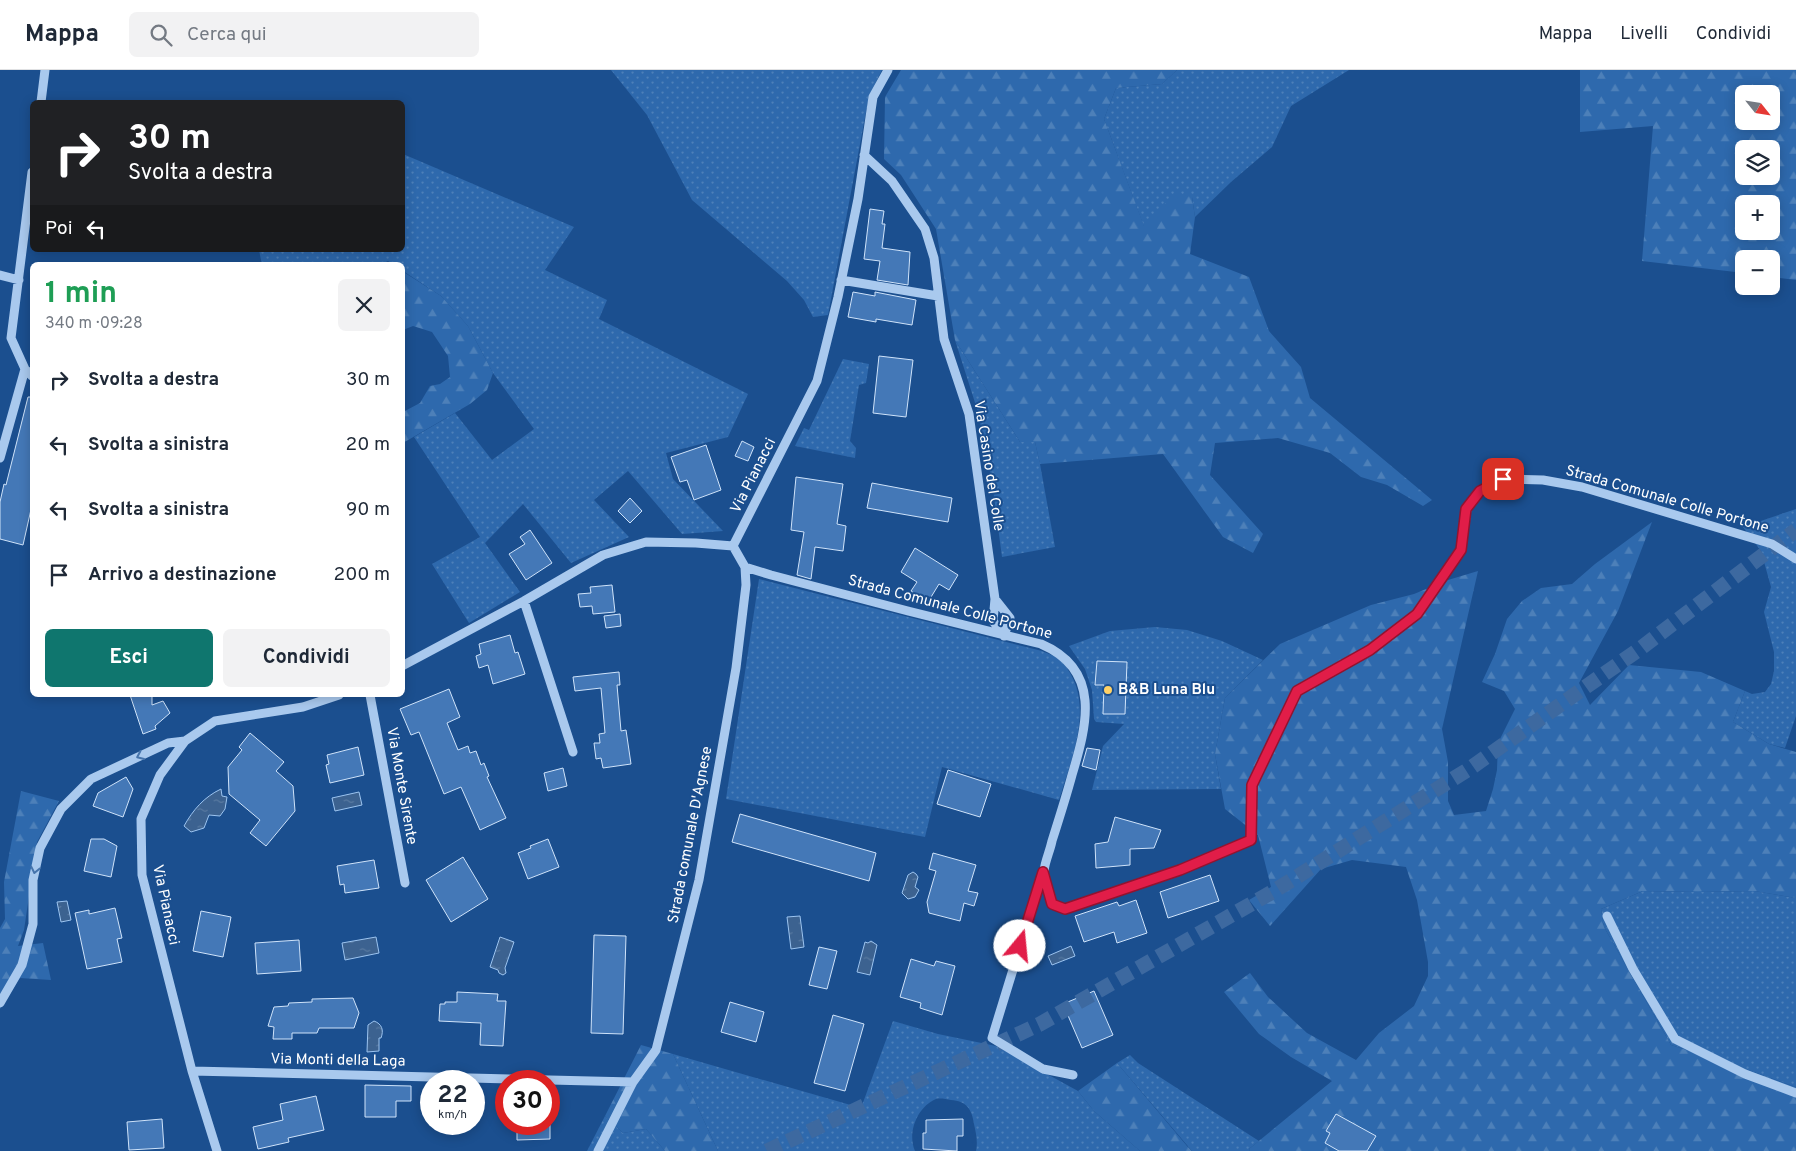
<!DOCTYPE html>
<html lang="it">
<head>
<meta charset="utf-8">
<style>
	:root { --surface:#fff; --page:#f2f2f3; --text:#1f2937; --muted:#747a83; --line:#e0e1e3; --accent:#0f766e }
	body { margin:0; font-family:Overpass,sans-serif; background:var(--page); color:var(--text); height:100vh; display:flex; flex-direction:column; font-size:19px; white-space:nowrap }
	* { box-sizing:border-box; margin:0 }
	p { font-size:16px; color:var(--muted) }
	.icon { flex:none; width:28px; height:28px; fill:none; stroke:currentColor; stroke-width:2; stroke-linecap:round; stroke-linejoin:round }
	.map { position:relative; flex:1; overflow:hidden }
	.drawer { position:absolute; left:30px; top:192px; width:375px; height:435px; display:flex; flex-direction:column; background:var(--surface); border-radius:8px; box-shadow:0 2px 12px #0003 }
	.drawer>* { flex:none }
	.top-card { position:absolute; left:30px; top:30px; width:375px; height:152px; border-radius:8px; box-shadow:0 2px 12px #0003; background:#202124; color:#fff; overflow:hidden }
	.needle { width:32px; rotate:120deg }
	.tools { position:absolute; left:1735px; top:15px; display:grid; gap:10px }
	.tools a { display:grid; place-items:center; width:45px; height:45px; border-radius:8px; background:var(--surface); box-shadow:0 2px 12px #0003; font-size:25px }
	.speed { position:absolute; left:420px; top:1000px; display:flex; gap:10px; font-size:25px; font-weight:700; text-align:center }
	.speed>* { display:grid; place-content:center; width:65px; height:65px; border-radius:50%; background:var(--surface); box-shadow:0 2px 12px #0003; line-height:1 }
	.speed small { font-size:12px; font-weight:400 }
	.speed .limit { border:8px solid #d22; background:#fff; color:#111 }
	.pin { position:absolute; display:grid; place-items:center; width:42px; height:42px; color:#fff; margin:-21px; border-radius:10px; box-shadow:0 2px 8px #0006 }
	.me { position:absolute; width:55px; margin:-28px; rotate:17deg; stroke-linejoin:round; filter:drop-shadow(0 0 4px #0008) }
	.turn { display:flex; align-items:center; gap:18px; height:105px; padding:0 15px; font-size:22px }
	.turn .icon { width:65px; height:65px; stroke-width:2.5 }
	.turn b { display:block; font-size:35px; line-height:42px }
	.then { display:flex; align-items:center; height:48px; padding:0 15px; background:#0003; gap:10px; font-size:19px }
	.round { display:grid; place-items:center; flex:none; width:52px; height:52px; border-radius:8px; background:var(--page) }
	.headline { display:flex; align-items:center; justify-content:space-between; height:85px; padding:0 15px }
	h1 { font-size:30px; font-weight:700; line-height:38px; color:#1e9e55 }
	.cta { display:flex; gap:10px; margin-top:auto; padding:10px 15px }
	.cta a { flex:1; height:58px; border-radius:8px; background:var(--accent); color:#fff; font-size:20px; font-weight:700; line-height:58px; text-align:center }
	.cta a+a { background:var(--page); color:var(--text) }
	ul { padding:0; list-style:none }
	li { display:flex; align-items:center; gap:15px; height:65px; padding:0 15px }
	li div { flex:1 }
	li b { display:block; font-size:19px }
	li em { font-style:normal }
	header { display:flex; align-items:center; gap:30px; box-sizing:border-box; height:70px; padding:0 25px; background:var(--surface); border-bottom:1px solid var(--line) }
	header strong { font-size:24px }
	nav { display:flex; gap:28px; margin-inline-start:auto; font-size:18px }
	.search { width:350px; height:45px; background:var(--page); display:flex; align-items:center; gap:12px; box-sizing:border-box; padding:0 18px; border-radius:8px; color:var(--muted); font-size:19px }
	.map>svg:first-child { display:block }
</style>
</head>
<body>
<header>
<strong>Mappa</strong>
<div class="search"><svg class="icon" aria-label="search" viewBox="0 0 24 24"><circle cx="10" cy="10" r="6"/><path d="M15 15l6 6"/></svg>Cerca qui</div>
<nav><a>Mappa</a><a>Livelli</a><a>Condividi</a></nav>
</header>
<div class="map">
<svg width="1796" height="1081" viewBox="0 0 1796 1081">
	<defs>
		<pattern id="grass-dots" width="8" height="8" patternUnits="userSpaceOnUse" patternTransform="scale(1.25)"><rect width="8" height="8" fill="#2e69ad"/><path d="M2 2h.1M6 6h.1" fill="none" stroke="#4d80b9" stroke-width="1.8" stroke-linecap="round"/></pattern>
		<pattern id="forest-firs" width="22" height="20" patternUnits="userSpaceOnUse" patternTransform="scale(1.25)"><rect width="22" height="20" fill="#2e69ad"/><path d="M5 1l3.5 6h-7zM16 11l3.5 6h-7z" fill="#4d80b9"/></pattern>
		<pattern id="water-ripples" width="26" height="14" patternUnits="userSpaceOnUse" patternTransform="scale(1.25)"><rect width="26" height="14" fill="#3c6290"/><path d="M2 4q2-2 4 0t4 0M15 11q2-2 4 0t4 0" fill="none" stroke="#597aa1"/></pattern>
	</defs>
	<rect width="100%" height="100%" fill="#1b4f8f"/>
	<path fill="url(#grass-dots)" d="M611 0H882L869 26 828 245 813 247 804 230 787 211 692 130 647 45Z
		M1177 0H1349L1291 36 1272 77 1231 112 1195 147 1192 127 1144 157 1104 49 1116 18 1162 14Z
		M403 84 574 157 545 200 607 230 599 249 748 324 728 367 666 383 673 409 723 461 682 464 628 401 594 430 629 467 571 493 523 434 485 473 520 522 469 553 432 494 480 467 414 367 455 343 492 390 534 359 493 303 468 256 441 226 403 201 402 195H394L388 191 380 195H262L259 180H402Z
		M955 270 1020 372H1035L1040 394 1055 477 1002 487 992 412 978 342Z
		M843 289 869 294 866 313 859 315 850 371 856 378 855 388 795 376 804 358 809 360Z
		M1796 439V646L1785 678 1769 674 1733 652 1745 621 1752 624 1765 622 1771 614 1774 601V582L1764 542 1771 517 1761 481 1743 457Z
		M759 509 1042 581C1049 584 1058 587 1062 592 1097 631 1072 687 1059 730L942 697 925 767 726 729Z
		M1155 557 1187 560 1222 571 1263 590 1225 628 1215 684 1221 719 1092 720 1103 676 1124 654 1096 652 1094 649 1092 620 1085 599 1069 576 1110 561Z
		M1643 821 1698 822 1754 821 1796 828V1017L1728 993 1671 975 1604 857 1601 839Z
		M893 951 938 964 996 976 1078 1021 1094 1041 1140 1081H976C978 1072 976 1063 974 1054 972 1039 966 1031 951 1030 946 1029 940 1028 936 1029 917 1037 907 1063 915 1081H718L673 984 861 1038Z
		M1130 985 1138 993 1259 1071 1249 1079 1250 1081H1192L1117 993Z
		M605 1046 623 1063 646 1059 665 1081H587Z"/>
	<path fill="url(#forest-firs)" fill-rule="evenodd" d="M901 0H1177L1162 14 1116 18 1104 49 1144 156 1176 122 1192 127 1195 147 1190 184 1249 207 1269 261 1301 297 1310 328 1432 430 1423 436 1387 415 1361 407 1330 383 1278 368 1215 373 1210 405 1263 464 1253 483 1223 467 1163 384 1040 394 1035 372H1020L955 270 936 159 901 105 884 89 885 27Z
		M1580 0H1796V210L1771 207V189H1744V203L1642 191 1653 56 1580 62ZM1744 24H1771V51H1744ZM1744 79H1771V106H1744ZM1744 134H1771V161H1744Z
		M402 201 441 226 468 256 493 303 487 320 470 334 403 373V342L420 333 430 316 440 314 450 307 448 286 432 262 413 256 403 260Z
		M1652 452 1618 541 1579 613 1590 635 1629 595 1701 602 1745 621 1733 652 1769 674 1796 682V828L1754 821 1698 822 1643 821 1601 839 1604 857 1671 975 1728 993 1796 1017V1081H1250L1249 1079 1332 1011 1291 987 1259 964 1224 922 1250 903 1268 927 1307 963 1356 990 1379 963 1414 936 1428 906V892L1417 830 1406 797 1352 790 1321 799 1270 856 1249 830 1271 817 1258 765 1225 739 1215 684 1225 628 1280 574 1371 535 1414 524 1448 510 1478 501 1442 659 1448 692V731L1454 745 1486 741 1493 719 1497 700 1498 673 1515 639 1504 621 1482 612 1495 584 1507 549 1522 531 1541 518 1572 514 1595 494Z
		M21 721 59 731 37 772 24 860 18 876 43 873 51 910 20 908 0 939V858L5 849 4 812Z
		M641 975 673 984 718 1081H665L646 1059 623 1063 605 1046Z
		M1117 993 1187 1076 1192 1081H1140L1094 1041 1078 1021Z"/>
	<path fill="url(#water-ripples)" stroke="#9cc4f0" d="M221 719 222 726 227 727 225 739 220 746 209 745 204 758 191 762 184 756C193 740 204 727 221 719Z
		M359 722 362 735 335 741 332 728Z
		M913 802 916 804 918 807 915 817 919 820 915 827 908 829 902 823 908 805Z
		M67 831 71 850 61 852 57 832Z
		M800 846 804 877 791 879 787 847Z
		M376 867 379 883 345 890 342 873Z
		M500 867 514 872 505 898 506 903 503 905 499 903 498 900 490 897Z
		M871 871 877 875 870 905 857 902 865 872 868 873Z
		M1071 876 1075 886 1052 895 1048 886Z
		M374 951C382 954 384 960 381 968H379V981L367 982 368 955Z"/>
	<path fill="#4478b7" stroke="#cfe3fa" d="M870 139 884 141 882 154H885L882 178 910 182 908 215 877 210 880 191 864 189Z
		M853 222 875 226V222L916 230 912 255 876 249V252L848 247Z
		M879 286 913 290 906 347 873 343Z
		M28 327H32V435L23 475 0 469V432L4 414 6 415Z
		M742 371 754 377 748 391 735 386Z
		M706 375 721 420 694 430 687 410 680 412 671 387Z
		M796 407 843 414 837 454 846 456 843 481 815 477 811 509 797 505 804 462 791 460Z
		M872 413 952 428 948 452 867 438Z
		M630 428 642 441 630 453 618 441Z
		M530 460 552 493 526 510 509 484 525 474 520 467Z
		M915 478 958 505 949 520 939 514 928 532 911 521 917 512 901 502Z
		M612 515 615 542 593 544 592 536 580 537 578 524 591 523 590 517Z
		M620 544 621 556 606 558 604 546Z
		M510 565 515 583 518 582 525 604 493 614 488 595 479 598 476 586 481 584 479 574Z
		M1097 591 1127 592 1125 644H1103L1104 615H1095Z
		M619 602 620 615H617L621 661 626 660 631 694 603 698 601 688 596 689 594 673H600L599 664 605 663 601 618 575 621 573 607Z
		M449 619 460 647 447 653 458 680 468 676 470 683 476 681 481 695 484 693 489 706 487 707 506 748 480 760 461 717 444 724 419 662 411 665 400 639Z
		M130 625H152V635L163 631 170 643 155 656 156 659 143 664Z
		M250 663 284 692 276 701 293 716 295 741 266 776 250 763 260 750 229 724 228 697 242 680 239 677Z
		M358 677 364 705 330 713 326 695 329 694 327 685Z
		M1087 678 1100 680 1096 700 1082 696Z
		M563 698 567 716 548 721 544 703Z
		M948 700 991 714 980 747 937 734Z
		M126 707 133 719 123 747 93 736 98 723Z
		M740 744 876 783 869 811 732 772Z
		M1115 747 1161 760 1154 778 1130 779V795L1096 798 1095 774 1108 772Z
		M91 769H104L117 776 111 807 84 801Z
		M548 769 559 797 528 809 518 783 531 778 530 776Z
		M933 783 976 795 968 821 978 823 974 836 964 833 960 851 929 843 927 832 936 801 929 799Z
		M463 787 488 829 451 852 426 810Z
		M374 790 379 818 345 823 344 814 340 815 337 796Z
		M1210 805 1219 831 1168 848 1160 822Z
		M1136 830 1147 863 1117 873 1114 862 1084 872 1075 846 1117 832 1119 836Z
		M115 838 122 868 117 869 122 892 87 899 75 843 89 840V844Z
		M201 841 231 847 223 887 193 881Z
		M594 865 626 866 623 964 591 963Z
		M299 870 301 901 257 904 255 873Z
		M819 877 837 881 827 919 809 915Z
		M911 889 934 896 936 891 955 896 942 945 920 938 921 933 900 927Z
		M1094 921 1113 965 1082 978 1063 934Z
		M457 922 498 924 497 931H506L503 976 480 975 481 953 439 951 440 934H445V932H457Z
		M353 928 359 943 354 958H319L317 963H292V969H273L274 957 268 956 274 937 288 936 289 933 312 932V929Z
		M730 932 764 942 756 972 721 962Z
		M833 945 864 954 845 1021 814 1013Z
		M365 1015 411 1016V1031H396V1047H365Z
		M316 1026 324 1060 288 1068 289 1072 258 1079 253 1057 283 1050 280 1034Z
		M1336 1044 1376 1066 1367 1081H1339L1325 1073 1330 1063 1326 1061Z
		M162 1049 164 1078 129 1080 127 1052Z
		M963 1049V1066H957V1081L923 1079V1063H926V1050Z
		M517 1054H550V1069L517 1070Z"/>
	<g fill="none" stroke-linecap="round" stroke-linejoin="round">
		<path stroke="#3d69a0" stroke-width="15" stroke-dasharray="15 8" stroke-linecap="butt" d="M767 1081 1040 954 1274 821 1469 699 1641 578 1796 460"/>
		<path stroke="#a9c9ee" stroke-width="9" d="M41 32 45 0
			M864 85 892 111 925 159 934 188 944 269 969 344 995 529 993 551 1004 566
			M0 205 19 210
			M841 210 938 226
			M25 299 32 306
			M0 388 25 299 11 268 32 102
			M733 476 745 497 771 505 908 541 1041 574C1102 600 1087 655 1072 705 1066 727 1059 749 1052 771 1050 781 1045 791 1044 801 1043 810 1049 824 1052 834L1065 839 1180 800 1251 770 1252 715 1297 621 1370 580 1417 544 1461 480 1467 439 1480 421 1503 409 1543 410 1582 417 1772 474 1796 489
			M733 476 817 311 838 227 858 129 873 27 888 0
			M995 529 1010 548 1004 566
			M524 531 573 682
			M402 596 524 531 603 485 646 472 696 473 733 476
			M370 625 405 813
			M1043 802 992 968 1043 999 1073 1005
			M1607 846 1633 899 1675 969 1745 1004 1796 1023
			M0 933 22 895 33 854V810L40 778 61 739 91 709 168 673 185 671
			M192 1001 633 1012
			M217 1081 192 1001 142 805 141 749 160 705 185 671 215 651 303 637 339 625
			M598 1081 633 1012 656 980 699 810 736 598 746 515 745 497"/>
	</g>
	<defs><path id="oneway-chevron" d="M-2-3.5L2.5 0L-2 3.5" fill="none" stroke-width="1.6" stroke-linecap="round" stroke-linejoin="round" transform="scale(1.25)"/></defs>
	<g stroke="#4674ac">
		<use href="#oneway-chevron" transform="translate(140 686) rotate(155)"/>
		<use href="#oneway-chevron" transform="translate(35 800) rotate(102)"/>
	</g>
	<g fill="none" stroke-linecap="round" stroke-linejoin="round">
		<g stroke="#92132f" stroke-width="12">
			<path id="route" d="M1020 876 1043 802 1052 834 1065 839 1180 800 1251 770 1252 715 1297 621 1370 580 1417 544 1461 480 1466 439 1480 421 1503 409"/>
		</g>
		<use href="#route" stroke="#e11d48" stroke-width="9"/>
	</g>
	<circle fill="#ffd166" stroke="#1b4f8f" stroke-width="2" cx="1108" cy="620" r="5"/>
	<g text-anchor="middle" dominant-baseline="central" stroke-width="4" stroke-linejoin="round" paint-order="stroke">
		<g font-size="15" fill="#fff" stroke="#1b4f8f">
			<text transform="translate(988 396) rotate(81)">Via Casino del Colle</text>
			<text transform="translate(754 406) rotate(-63)">Via Pianacci</text>
			<text transform="translate(1667 430) rotate(16)">Strada Comunale Colle Portone</text>
			<text transform="translate(950 538) rotate(15)">Strada Comunale Colle Portone</text>
			<text transform="translate(401 716) rotate(80)">Via Monte Sirente</text>
			<text transform="translate(691 765) rotate(-79)">Strada comunale D'Agnese</text>
			<text transform="translate(165 835) rotate(78)">Via Pianacci</text>
			<text transform="translate(338 991) rotate(1)">Via Monti della Laga</text>
		</g>
		<g font-size="15" font-weight="bold" fill="#fff" stroke="#1b4f8f" text-anchor="start">
			<text x="1118" y="620">B&amp;B Luna Blu</text>
		</g>
	</g>
</svg>
<div class="tools">
<a><svg class="needle" viewBox="-14 -14 28 28"><path d="M0-13l5 13h-10z" fill="#e53935"/><path d="M0 13l5-13h-10z" fill="#747a83"/></svg></a>
<a><svg class="icon" aria-label="layers" viewBox="0 0 24 24"><path d="M12 4l9 5-9 5-9-5zM3 14l9 5 9-5"/></svg></a>
<a>+</a>
<a>−</a>
</div>
<div class="speed"><div>22<small>km/h</small></div><div class="limit">30</div></div>
<div class="pin" style="left:1503px;top:409px;background:#d93025"><svg class="icon" aria-label="arrive" viewBox="0 0 24 24"><path d="M6 21V4h12l-3 4 3 4H6"/></svg></div>
<svg class="me" style="left:1020px;top:876px" viewBox="-20 -20 40 40"><circle r="19" fill="#fff"/><path d="M0-13L10 11 0 6-10 11z" fill="#e11d48"/></svg>
<div class="top-card">
<div class="turn"><svg class="icon" aria-label="right" viewBox="0 0 24 24"><path d="M7 20v-9h11M14 6l5 5-5 5"/></svg><div><b>30 m</b>Svolta a destra</div></div>
<div class="then">Poi<svg class="icon" aria-label="left" viewBox="0 0 24 24"><path d="M17 20v-9H6M10 6l-5 5 5 5"/></svg></div>
</div>
<section class="drawer">
<div class="headline"><div><h1>1 min</h1><p>340 m · 09:28</p></div><a class="round"><svg class="icon" aria-label="close" viewBox="0 0 24 24"><path d="M6 6l12 12M18 6L6 18"/></svg></a></div>
<ul>
<li><svg class="icon" aria-label="right" viewBox="0 0 24 24"><path d="M7 20v-9h11M14 6l5 5-5 5"/></svg><div><b>Svolta a destra</b></div><em>30 m</em></li>
<li><svg class="icon" aria-label="left" viewBox="0 0 24 24"><path d="M17 20v-9H6M10 6l-5 5 5 5"/></svg><div><b>Svolta a sinistra</b></div><em>20 m</em></li>
<li><svg class="icon" aria-label="left" viewBox="0 0 24 24"><path d="M17 20v-9H6M10 6l-5 5 5 5"/></svg><div><b>Svolta a sinistra</b></div><em>90 m</em></li>
<li><svg class="icon" aria-label="arrive" viewBox="0 0 24 24"><path d="M6 21V4h12l-3 4 3 4H6"/></svg><div><b>Arrivo a destinazione</b></div><em>200 m</em></li>
</ul>
<div class="cta"><a>Esci</a><a>Condividi</a></div>
</section>
</div>
</body>
</html>
